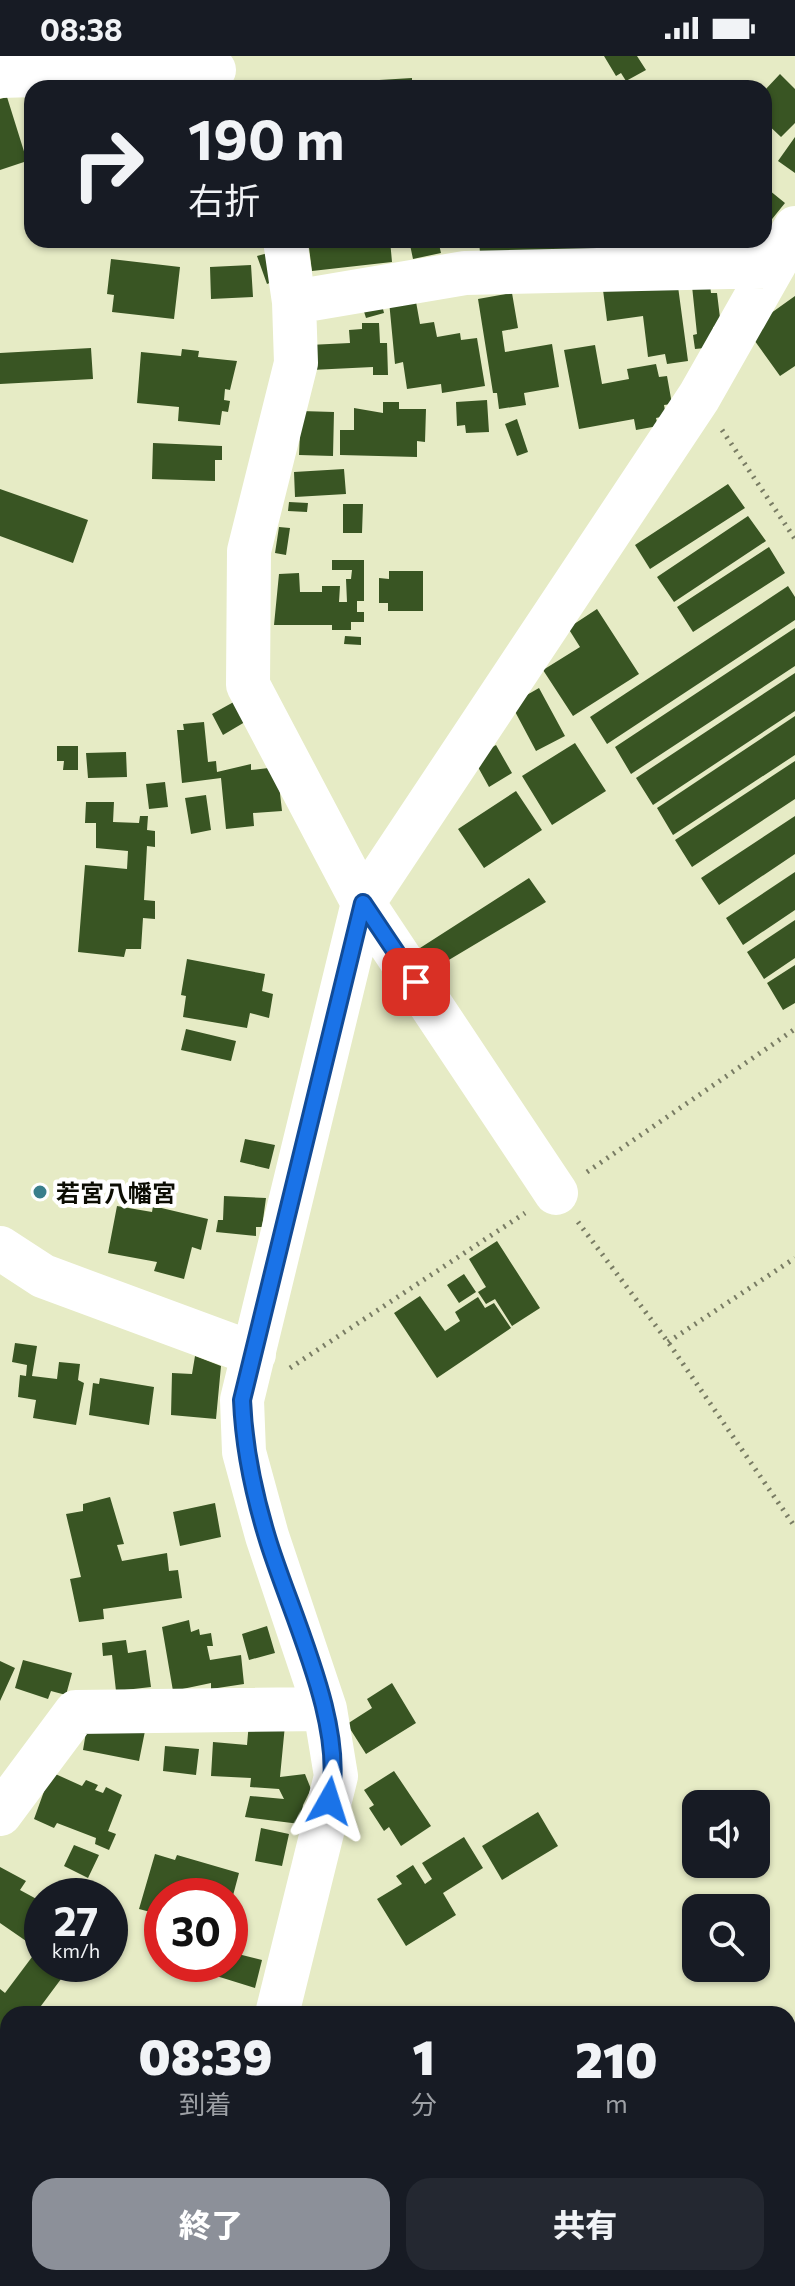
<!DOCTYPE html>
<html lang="ja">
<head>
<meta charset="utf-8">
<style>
	:root { --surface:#171b24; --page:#242831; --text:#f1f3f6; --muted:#9ea1a6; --accent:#8c9099 }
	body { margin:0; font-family:Commissioner,"Noto Sans JP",sans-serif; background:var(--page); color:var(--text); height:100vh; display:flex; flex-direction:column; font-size:30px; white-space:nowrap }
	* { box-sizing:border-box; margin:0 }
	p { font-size:26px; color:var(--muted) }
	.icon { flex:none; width:44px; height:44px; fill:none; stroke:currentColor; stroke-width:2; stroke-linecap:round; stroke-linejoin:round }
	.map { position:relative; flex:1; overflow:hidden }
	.panel { position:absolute; left:0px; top:1950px; width:796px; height:280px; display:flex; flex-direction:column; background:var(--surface); border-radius:24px 24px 0 0; box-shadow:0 2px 6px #0004 }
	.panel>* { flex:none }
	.top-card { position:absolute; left:24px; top:24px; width:748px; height:168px; border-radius:24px; box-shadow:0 2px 6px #0004; background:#171b24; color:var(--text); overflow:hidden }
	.controls { position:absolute; left:682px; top:1734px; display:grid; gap:16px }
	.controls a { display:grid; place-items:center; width:88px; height:88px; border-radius:16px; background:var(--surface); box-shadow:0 2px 6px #0004; font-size:40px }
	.speed { position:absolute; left:24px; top:1822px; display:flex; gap:16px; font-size:40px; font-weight:700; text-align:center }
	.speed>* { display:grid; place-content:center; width:104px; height:104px; border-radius:50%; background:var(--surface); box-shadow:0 2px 6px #0004; line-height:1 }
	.speed small { font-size:20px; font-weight:400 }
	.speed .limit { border:12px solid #d22; background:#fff; color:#111 }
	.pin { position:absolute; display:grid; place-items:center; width:68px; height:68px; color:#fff; margin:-34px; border-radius:16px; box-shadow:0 4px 12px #0006 }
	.me { position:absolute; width:88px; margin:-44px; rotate:6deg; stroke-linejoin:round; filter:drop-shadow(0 0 6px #0008) }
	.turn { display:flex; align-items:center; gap:28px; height:168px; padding:0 32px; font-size:36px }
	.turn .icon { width:104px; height:104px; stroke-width:2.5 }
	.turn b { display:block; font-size:56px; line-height:68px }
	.eta { display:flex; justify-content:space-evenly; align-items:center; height:136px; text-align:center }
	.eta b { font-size:48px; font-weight:800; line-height:56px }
	.action { display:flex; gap:16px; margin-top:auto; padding:16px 32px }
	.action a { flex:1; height:92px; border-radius:24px; background:var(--accent); color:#fff; font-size:32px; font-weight:800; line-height:92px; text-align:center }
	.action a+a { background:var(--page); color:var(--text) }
	.status { display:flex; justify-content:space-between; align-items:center; height:56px; padding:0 40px; background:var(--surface); direction:ltr }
	.status svg { height:22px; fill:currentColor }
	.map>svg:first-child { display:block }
</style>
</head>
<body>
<div class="status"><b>08:38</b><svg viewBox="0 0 49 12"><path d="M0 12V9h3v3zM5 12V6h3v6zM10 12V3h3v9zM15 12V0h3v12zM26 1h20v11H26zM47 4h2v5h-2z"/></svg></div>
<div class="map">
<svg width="795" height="2230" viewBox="0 0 795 2230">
	<rect width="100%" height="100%" fill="#e6ebc5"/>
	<path fill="#395523" d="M604 0H637L646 14 626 25 621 17 616 20Z
		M780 18 795 33V67L781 81 764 65V35Z
		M412 22V32H331L330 27Z
		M7 41 27 105 0 114V43Z
		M795 81V117L778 105Z
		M764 130 785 147 764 173Z
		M308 184H390L392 206 312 215Z
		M409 184H438L441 197 413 203Z
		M479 184H624L625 202 480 197Z
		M705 184H763L747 205 722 185 716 193Z
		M268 197 277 224 267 228 257 200Z
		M111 203 180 211 174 263 112 256 114 239 107 238Z
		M251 209 253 241 211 243 210 211Z
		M677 223 688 305 667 308 665 298 648 301 643 260 607 265 603 234Z
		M710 228 711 237H717L721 270 713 271 715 291 695 293 693 279 697 278 692 230Z
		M512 237 518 272 502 275 505 296 552 288 559 331 524 337 526 349 499 353 497 337H493L478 243Z
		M415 240 420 268 434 266 437 281 460 277 461 284 477 282 485 330 442 337 441 328 407 333 403 306 395 308 389 245Z
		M795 240V310L780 320 747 274Z
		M380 241 384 257 366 262 361 246Z
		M362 267H379L380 287H387L388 319H373V311L311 314 309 289 350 287 349 274 362 273Z
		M595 289 602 328 629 323 627 313 656 308 659 321 667 320 672 348 664 349 666 360 656 362 658 370 636 374 634 363 579 373 564 294Z
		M91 292 93 323 0 328V297Z
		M182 293 199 295 198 301 237 305 230 334 225 333 224 344 230 345 228 356 222 355 220 369 178 365 179 351 137 347 141 296 181 300Z
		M487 344 489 376 466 377 465 369 457 370 456 346Z
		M383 346H399V353H426L425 386 417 385V401L340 399V374H354V352L383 357Z
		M301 355 334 356 333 400 299 399Z
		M517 363 528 396 517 400 505 368Z
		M153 387 222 390V404H215V425L152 423Z
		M344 413 346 438 295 441 294 416Z
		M728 428 745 452 650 513 635 489Z
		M0 433 88 464 73 507 0 480Z
		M289 446 308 447 307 456 288 455Z
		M343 448H363L362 477H343Z
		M748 460 766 485 674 546 657 521Z
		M279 471 290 472 286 499 275 497Z
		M769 491 785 517 693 576 677 551Z
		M332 504H364V545H357V556H364V566H351V574H332V569H274L279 518 299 517 300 536H322V530H340L339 546H347L346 523H351L352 514H332Z
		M389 515H423V555H388V547H379V522L389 523Z
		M788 530 795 541V564L607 688 590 661Z
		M597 553 639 618 573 660 543 614 580 591 568 572Z
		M795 572V610L631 718 615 691Z
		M345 580 361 581V589L344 588Z
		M795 617V655L653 749 636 722Z
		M539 632 565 680 536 695 511 648Z
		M239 643 250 663 223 679 212 658Z
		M795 660V699L673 779 657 752Z
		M204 666 208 706 216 705 217 716 251 708V714L277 711 282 755 253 757 254 770 226 773 221 722 182 727 177 674H184L183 668Z
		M575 687 606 735 552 769 522 720Z
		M496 689 512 717 489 731 473 702Z
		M57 690H78V714H63L64 705H57Z
		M126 696 127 721 88 722 86 697Z
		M795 705V743L692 811 675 784Z
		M165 726 168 751 149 753 146 728Z
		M516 735 542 774 484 812 458 773Z
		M206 739 211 774 191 778 185 742Z
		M86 746H114L113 766 139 767 140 760H148L147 774 155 775V791L147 790 144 844 155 845V863L143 862 141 893H126L124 901 78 896 85 809 127 813 128 795 96 792V767H85Z
		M795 760V798L719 849 701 822Z
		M795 816V854L743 889 726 862Z
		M529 822 546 846 432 914 420 892Z
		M795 864V902L764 923 747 896Z
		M187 903 265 918 262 935 273 938 269 962 250 957 247 972 183 961 186 940 181 939Z
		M795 909V947L783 954 767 927Z
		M186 973 236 985 231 1005 181 994Z
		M245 1083 275 1089 269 1113 240 1106Z
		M224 1140 266 1142 262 1171H256V1180L216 1176 218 1164H223Z
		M117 1150 152 1156 153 1150 208 1163 201 1194 192 1191 184 1223 154 1215 157 1206 108 1197Z
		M497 1185 540 1252 512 1270 495 1243 486 1248 478 1236 486 1231 469 1203Z
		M464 1218 476 1236 459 1247 447 1229Z
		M420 1240 445 1275 460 1265 455 1256 478 1241 485 1252 494 1247 511 1272 437 1322 394 1257Z
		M15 1287 37 1290 32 1320 57 1323 59 1306 80 1308 78 1324 84 1327 76 1369 33 1362 36 1344 18 1341 20 1319 26 1320 27 1309 12 1306Z
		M195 1300 221 1310 216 1363 171 1359 172 1317 192 1318Z
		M100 1322 154 1331 149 1369 89 1359 93 1327 99 1328Z
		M110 1441 124 1488 117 1489 122 1505 167 1497 169 1515 178 1514 182 1542 103 1553 104 1563 79 1566 70 1523 81 1521 66 1458 83 1455V1448Z
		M215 1447 221 1481 180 1490 173 1456Z
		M189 1564 191 1576 199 1573 200 1579 211 1577 213 1590H207L210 1604 241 1599 244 1628 211 1633V1627L173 1635 162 1571Z
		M267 1570 275 1597 249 1604 242 1578Z
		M126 1584 128 1597 146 1594 151 1631 116 1635 112 1599 103 1600 102 1587Z
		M23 1604 72 1617 66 1639 51 1635 48 1643 15 1632Z
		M0 1605 15 1612 0 1645Z
		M392 1627 416 1667 366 1698 347 1668 372 1652 367 1643Z
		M88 1664 145 1675 139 1705 83 1694Z
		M249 1666 285 1669 280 1721 305 1718 311 1733 303 1749 300 1768 245 1761 250 1740 284 1743 279 1733 250 1731 251 1722 211 1720 213 1686 247 1689Z
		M165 1690 199 1693 196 1719 163 1715Z
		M394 1715 431 1770 401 1790 389 1771 384 1775 369 1752 374 1749 364 1734Z
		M51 1716 82 1730 86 1724 98 1729 95 1734 103 1737 106 1731 122 1739 108 1775 116 1778 109 1794 95 1788 96 1782 57 1767 54 1772 34 1763Z
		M538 1756 558 1790 502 1824 482 1790Z
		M261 1772 289 1778 282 1810 255 1805Z
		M464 1781 483 1812 443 1837 456 1859 406 1890 377 1843 402 1828 396 1820 413 1809 425 1828 432 1823 422 1807Z
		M74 1789 99 1799 88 1822 64 1810Z
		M155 1798 175 1804 177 1799 239 1817 231 1847 230 1840H162V1872L155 1871 158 1858 139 1853Z
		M0 1811 26 1825 20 1834 42 1846V1896L0 1867Z
		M230 1896 262 1904 255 1932 210 1918 213 1908H230Z
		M32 1901 61 1923 35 1958H8V1989L0 1982V1933L5 1937Z
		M105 2222H142L137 2230H101Z"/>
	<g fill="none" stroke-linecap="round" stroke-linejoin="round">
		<path stroke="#797c64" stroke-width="5" stroke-dasharray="2 6" stroke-linecap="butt" d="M722 374 795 483
			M587 1116 795 973
			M578 1166 668 1286 795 1471
			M668 1286 795 1202
			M290 1312 525 1157
			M788 2105 795 2100
			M345 2222 347 2230
			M152 2230 156 2222
			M598 2230 611 2222"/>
		<path stroke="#fff" stroke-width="44" d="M0 20 214 14
			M285 184 294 246 296 307 249 495 248 629 363 847 556 1137
			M294 246 465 217 771 210
			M0 1192 43 1220 254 1298
			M0 1758 76 1656 325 1653
			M277 1958 336 1720 325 1653 267 1480 244 1396 242 1344 363 847 699 341 795 172
			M297 2222 299 2230"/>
	</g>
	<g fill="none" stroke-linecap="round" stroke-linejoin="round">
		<g stroke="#114b97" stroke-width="20">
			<path id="route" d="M329 1745C348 1671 289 1555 267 1481 253 1435 244 1392 242 1344L363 847 416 926"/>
		</g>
		<use href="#route" stroke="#1a73e8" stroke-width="14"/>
	</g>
	<circle fill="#397e8b" stroke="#fff" stroke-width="3" cx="40" cy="1136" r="8"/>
	<g text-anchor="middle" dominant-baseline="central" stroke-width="8" stroke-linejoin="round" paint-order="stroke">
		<g font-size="24" font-weight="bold" fill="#0c0d03" stroke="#fff" text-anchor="start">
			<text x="56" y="1136">若宮八幡宮</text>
		</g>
	</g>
</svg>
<div class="controls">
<a><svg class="icon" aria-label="sound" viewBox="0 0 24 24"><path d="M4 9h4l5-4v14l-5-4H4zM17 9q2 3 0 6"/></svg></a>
<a><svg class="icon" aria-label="search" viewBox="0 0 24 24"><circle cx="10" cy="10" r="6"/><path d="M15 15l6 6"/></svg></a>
</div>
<div class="speed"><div>27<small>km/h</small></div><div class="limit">30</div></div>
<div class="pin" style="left:416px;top:926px;background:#d93025"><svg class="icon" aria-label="arrive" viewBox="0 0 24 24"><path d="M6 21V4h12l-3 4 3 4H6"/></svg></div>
<svg class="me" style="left:329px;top:1745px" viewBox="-20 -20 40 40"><path d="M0-17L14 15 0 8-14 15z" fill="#1a73e8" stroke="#fff" stroke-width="4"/></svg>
<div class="top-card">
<div class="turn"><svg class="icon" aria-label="right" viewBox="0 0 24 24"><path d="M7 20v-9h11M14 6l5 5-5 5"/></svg><div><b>190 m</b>右折</div></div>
</div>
<section class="panel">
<div class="eta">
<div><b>08:39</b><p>到着</p></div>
<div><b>1</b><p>分</p></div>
<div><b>210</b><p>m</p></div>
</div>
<div class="action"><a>終了</a><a>共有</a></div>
</section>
</div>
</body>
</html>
